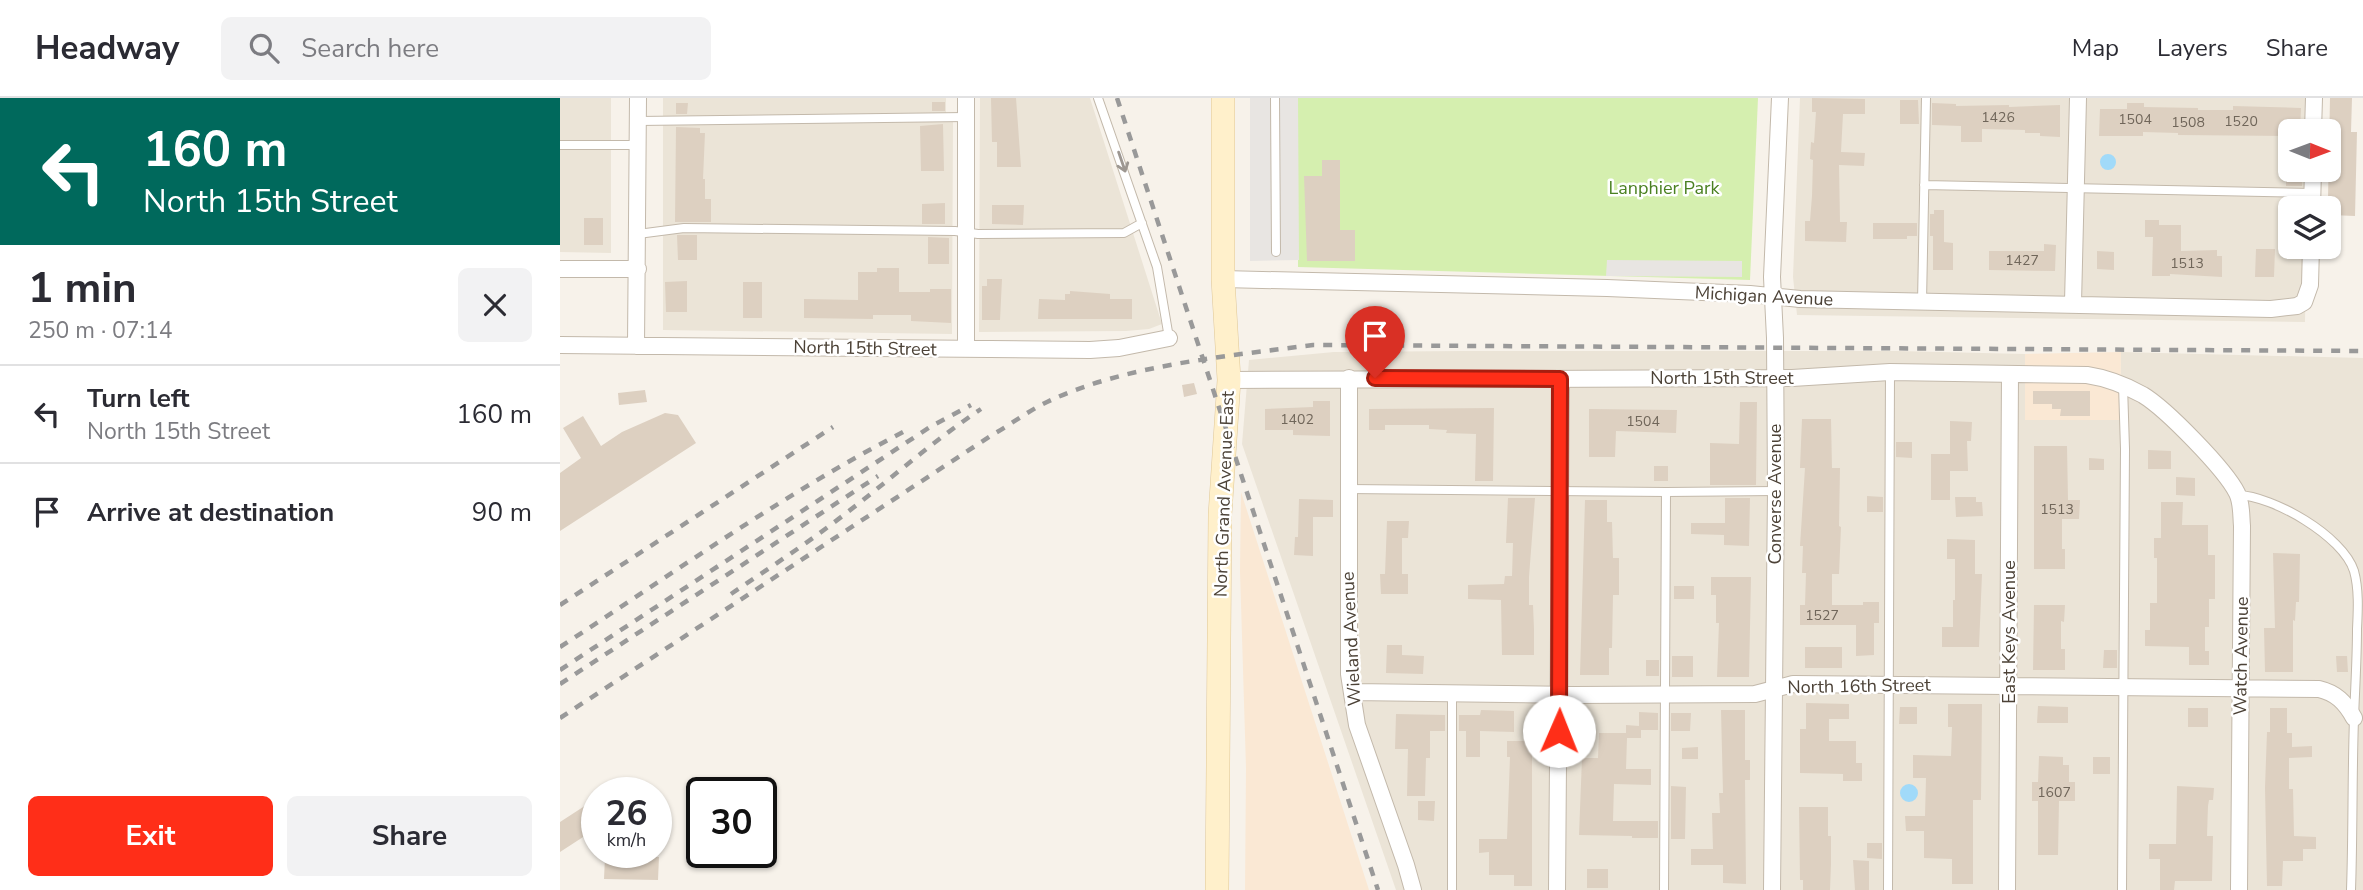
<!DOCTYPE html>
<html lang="en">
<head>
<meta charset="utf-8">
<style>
	:root { --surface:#fff; --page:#f2f2f3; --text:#2b2b33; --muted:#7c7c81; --line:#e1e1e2; --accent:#ff2e18 }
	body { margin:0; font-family:"Nunito Sans",sans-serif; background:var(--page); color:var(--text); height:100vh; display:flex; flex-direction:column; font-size:26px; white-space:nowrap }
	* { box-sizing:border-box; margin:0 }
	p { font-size:23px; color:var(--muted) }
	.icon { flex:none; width:38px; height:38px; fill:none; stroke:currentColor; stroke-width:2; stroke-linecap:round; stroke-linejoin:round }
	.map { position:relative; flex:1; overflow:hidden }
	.side { display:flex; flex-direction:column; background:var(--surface); width:560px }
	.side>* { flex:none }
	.hud { background:#00695c; color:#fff; overflow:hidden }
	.needle { width:46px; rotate:91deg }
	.controls { position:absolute; left:1718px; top:21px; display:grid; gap:14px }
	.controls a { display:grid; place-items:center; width:63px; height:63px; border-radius:10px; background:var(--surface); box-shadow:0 2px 5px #0004; font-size:35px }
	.speed { position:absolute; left:21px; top:679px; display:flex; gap:14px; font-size:35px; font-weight:700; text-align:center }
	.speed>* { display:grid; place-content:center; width:91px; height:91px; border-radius:50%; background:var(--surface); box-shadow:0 2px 5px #0004; line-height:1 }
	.speed small { font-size:18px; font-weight:400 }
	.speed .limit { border:4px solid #111; border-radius:10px; background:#fff; color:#111 }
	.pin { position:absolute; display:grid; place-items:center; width:60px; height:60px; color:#fff; margin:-72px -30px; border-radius:50% 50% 50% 0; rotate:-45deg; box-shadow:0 0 7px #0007 }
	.pin .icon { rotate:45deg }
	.me { position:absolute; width:77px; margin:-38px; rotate:1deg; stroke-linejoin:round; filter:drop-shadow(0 0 5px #0008) }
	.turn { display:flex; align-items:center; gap:24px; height:147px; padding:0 28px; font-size:32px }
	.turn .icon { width:91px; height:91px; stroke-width:2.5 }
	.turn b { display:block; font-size:49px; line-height:60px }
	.round { display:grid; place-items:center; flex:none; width:74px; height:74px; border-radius:10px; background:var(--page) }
	.overview { display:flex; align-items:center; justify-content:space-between; height:119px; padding:0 28px }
	h1 { font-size:42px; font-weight:700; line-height:52px }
	.action { display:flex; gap:14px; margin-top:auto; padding:14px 28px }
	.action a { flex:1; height:80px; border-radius:10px; background:var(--accent); color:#fff; font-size:28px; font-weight:700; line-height:80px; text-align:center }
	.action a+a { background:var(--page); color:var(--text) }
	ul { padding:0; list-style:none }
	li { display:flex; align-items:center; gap:21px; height:98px; padding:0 28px; border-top:2px solid var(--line) }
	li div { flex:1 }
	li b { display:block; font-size:26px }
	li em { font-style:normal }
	header { display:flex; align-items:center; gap:42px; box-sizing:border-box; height:98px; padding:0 35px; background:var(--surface); border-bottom:2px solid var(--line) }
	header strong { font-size:33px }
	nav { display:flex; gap:38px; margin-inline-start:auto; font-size:24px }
	.search { width:490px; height:63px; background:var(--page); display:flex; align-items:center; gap:18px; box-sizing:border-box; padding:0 24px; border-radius:10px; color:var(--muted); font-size:26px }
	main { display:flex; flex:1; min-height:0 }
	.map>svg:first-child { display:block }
</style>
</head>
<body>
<header>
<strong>Headway</strong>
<div class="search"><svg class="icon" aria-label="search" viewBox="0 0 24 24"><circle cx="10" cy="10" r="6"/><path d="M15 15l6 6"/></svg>Search here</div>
<nav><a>Map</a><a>Layers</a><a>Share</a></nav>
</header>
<main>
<section class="side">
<div class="hud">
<div class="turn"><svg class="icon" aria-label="left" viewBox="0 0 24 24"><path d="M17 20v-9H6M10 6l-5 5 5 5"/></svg><div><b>160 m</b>North 15th Street</div></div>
</div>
<div class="overview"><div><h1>1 min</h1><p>250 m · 07:14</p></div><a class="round"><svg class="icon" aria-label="close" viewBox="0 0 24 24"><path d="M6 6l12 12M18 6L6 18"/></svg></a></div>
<ul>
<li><svg class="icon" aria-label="left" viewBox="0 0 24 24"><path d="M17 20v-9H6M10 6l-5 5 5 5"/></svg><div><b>Turn left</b><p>North 15th Street</p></div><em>160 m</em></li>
<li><svg class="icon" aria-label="arrive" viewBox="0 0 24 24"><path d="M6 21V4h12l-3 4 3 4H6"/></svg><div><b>Arrive at destination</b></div><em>90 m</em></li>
</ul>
<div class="action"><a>Exit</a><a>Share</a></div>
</section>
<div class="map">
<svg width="1803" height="792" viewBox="0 0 1803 792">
	<rect width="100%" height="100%" fill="#f7f2ea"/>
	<path fill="#ebe4d7" d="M0 0H51V155L0 154Z
		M103 0H386V23H393L392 236 103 232Z
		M420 0H530L602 226 589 231 566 233 419 234Z
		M1240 0H1747V33H1731V72H1747L1746 110H1731V149H1746L1745 224 1237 217 1233 179Z
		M904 253H1337L1465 256V322H1560L1561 254 1803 260V792H836L682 346 689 262 774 254Z"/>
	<path fill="#fae8d4" d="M1561 254 1560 322H1465V256Z
		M681 394 809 792H685L686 670 680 473Z"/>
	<path fill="#d5efaf" d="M738 0H1198L1190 182 738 169Z"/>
	<path fill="#e8e5e2" d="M690 0H738L739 162 690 163Z
		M1047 162 1182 163V179L1046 178Z"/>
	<path fill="#a1daf9" d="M1540 64a8 8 0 1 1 16 0a8 8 0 1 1-16 0Z
		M1340 695a9 9 0 1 1 18 0a9 9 0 1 1-18 0Z"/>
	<path fill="#ddd0c1" d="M431 0H456L461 69H437V44H432Z
		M1252 0 1305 1V16H1283L1281 54 1305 55 1304 68 1279 67 1280 124H1287L1286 144 1245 143V123H1250L1252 98 1253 62 1250 61 1251 44 1254 45 1256 14H1252Z
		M1770 0H1792L1791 34H1797L1795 118 1771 117V100H1768Z
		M1340 2H1358L1359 26H1340Z
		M372 4H385V13H372Z
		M116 5H128L127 16H116Z
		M1372 5 1396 6V8L1449 7V9L1500 7V39L1480 38V35H1465V32L1422 31V44H1401V28L1372 27Z
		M1567 5H1584V9L1638 10V12H1673V8L1741 10 1740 33H1731V38L1618 37V35L1583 34V38H1539L1540 11H1567Z
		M383 26 384 73H361L360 28Z
		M116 29 140 30V35H145L143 81H145V101H151V124H115Z
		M762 62H780V132H795V163H747L744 78H762Z
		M1726 72H1743L1742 88H1726Z
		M385 105V126H362V106Z
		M432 107H464L463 127 432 126Z
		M1374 112H1384V144L1393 145V172H1373V138H1370V116H1374Z
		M24 120H43V147H24Z
		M1585 122H1599V127H1621V153L1657 152V158H1662V179L1610 176V178H1592L1593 139H1585Z
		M1313 125H1357V138H1347V141H1313Z
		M117 137H137V162H118Z
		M368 139 389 140V166H368Z
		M1484 146 1496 147 1495 173 1429 172V153H1484Z
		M1696 151H1715L1714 179H1695Z
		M1537 153 1554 154V172L1537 171Z
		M317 170H339V194H370V191H391V225L351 223V217H313V221L244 220V201L298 202V174H317Z
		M427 181H442L440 222H422V188H427Z
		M127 183V214H106L105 184Z
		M183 184H202V220H183Z
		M510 193 550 196V201H572V221H478L479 201 505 202V196H510Z
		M634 285 637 296 624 299 622 287Z
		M85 292 87 304 59 307 58 295Z
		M1473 293H1530V318H1500L1501 311H1492V306H1473Z
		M753 303H770V338L733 337V332H705V311L753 309Z
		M1180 304H1197L1196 387H1150V345L1179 346Z
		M934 310 933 383H915L916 336 886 335 887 332 869 331V327H825V332H809V311Z
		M1029 311 1117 312 1116 335 1056 333 1055 359H1029Z
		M105 315 118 317 136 345 0 433V375L21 360 3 330 23 318 41 348 62 334Z
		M1242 321H1271L1272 370H1280L1279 428 1281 429 1279 476H1272V507H1303V504H1319V525H1314V557L1296 558V527H1240V507H1245L1246 475H1242L1243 448H1240L1245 370H1240Z
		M1390 323 1412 324 1411 343H1407L1408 373H1390V402H1371V356H1390Z
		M1336 344H1352V360L1336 359Z
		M1474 348H1507L1508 402H1520L1519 421H1502V451H1505V471H1474Z
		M1588 352 1611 353V371H1588Z
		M1529 360 1544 361V372H1529Z
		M1094 368H1108V383H1094Z
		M1616 379 1635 380V398L1616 397Z
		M1307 398 1323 399V414H1307Z
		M1395 399H1416V404H1422L1423 418 1396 419Z
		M948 400H975L969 479V507H973L974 531V557H942L941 502 908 501V487L944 486 945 478H952L953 445H946Z
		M1165 400H1190L1189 448 1164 447V437L1131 436V425H1165Z
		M739 401 773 402V419H753V458L734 457 735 439H738Z
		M1025 402H1047V424H1052L1053 460H1059V497H1053L1052 550H1049V577H1020Z
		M1601 404H1623L1622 427H1648V457H1655V501H1649V529H1645V553H1649V567H1629V549L1585 548V532H1590V505H1597V460H1594V440H1601Z
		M827 423H849L848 440H842V476H848V496H821L820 476H825Z
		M1387 441 1415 442V476H1422L1419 549H1382V529H1393V502H1395V461H1387Z
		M1713 455 1740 456 1739 504H1736L1735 523 1733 522V574H1705L1704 530H1715Z
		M1151 479H1191L1189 579H1157L1159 525H1156V497H1151Z
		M1114 488H1134V501H1114Z
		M1474 507H1505L1504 524 1501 523V551H1505V572H1473Z
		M827 547H842V557L864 558 863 576 826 575Z
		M1245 549H1282V570H1245Z
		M1544 552H1557V570H1543Z
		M1112 558H1133V579H1112Z
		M1776 558H1787L1788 574H1777Z
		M1086 562H1099V578H1086Z
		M1246 605 1289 606V621H1269V643H1296V665H1302V683H1283V676L1240 675V631H1246Z
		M1388 606H1422L1421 702H1413V786H1392V761L1364 760V733H1346L1345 718H1365L1366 680H1353V657L1391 658 1392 629H1388Z
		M1478 608 1508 609V625H1477Z
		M1340 609H1357V626H1339Z
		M1628 610H1648V629H1628Z
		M1710 610H1727V635H1732V649L1752 648V659L1729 660V691H1733L1734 738 1756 739V751H1743V763H1723L1722 788H1707L1705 690 1707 634H1710Z
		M921 612 954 613V634L920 633V659H906V633H899V617H920Z
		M1161 612H1185V662H1190V682H1185L1186 786 1163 785V767H1131V751H1153L1152 715H1160L1159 695H1163Z
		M1079 614 1098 615V632H1081V640H1067L1066 671H1091V687L1054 686 1053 723H1098V740H1072V738L1019 737 1022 660H1038L1039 635H1066V627L1079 628Z
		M1111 615H1131L1130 633H1111Z
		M836 616 885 617V633H870V660H866L865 698H847L848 651H835Z
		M947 643H972V788H954V777H929V754L919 755V741H947L950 659H947Z
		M1138 649V661H1122V650Z
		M1479 658 1503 659V667H1509V684H1515V703H1499L1498 757H1478V703H1472V684H1478Z
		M1533 659H1550V676H1533Z
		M1111 688 1126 689 1125 741H1111Z
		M1617 688 1654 690 1653 702H1649L1648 708 1647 738H1653L1652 783H1615L1614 792H1600V761H1589V746H1616Z
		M37 700V730L0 754V724Z
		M858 703H875L874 723 858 722Z
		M1239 709H1268V738H1271V766L1270 792H1243V782H1240Z
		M1307 745H1322V761L1307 760Z
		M45 759H99L98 782 44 781Z
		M1293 762 1309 763V792H1295Z
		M1027 771H1048V790H1027Z"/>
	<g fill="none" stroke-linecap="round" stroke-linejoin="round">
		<g stroke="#c3b9ab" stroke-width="10">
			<path id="lane" d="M538 0 597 169 609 240
				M715 0 716 154
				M78 23 406 19
				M0 47H78
				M1364 87 1752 95
				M78 136 124 130 395 133 418 136 564 135 582 125
				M1362 204 1366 0
				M788 391 1106 394 1216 393
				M1678 397C1713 398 1783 438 1794 473 1799 491 1798 512 1797 531 1797 561 1795 591 1794 621 1792 678 1793 735 1791 792
				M892 792V596
				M1104 792 1106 394
				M1328 792 1330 274
				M1562 792 1565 351 1563 287"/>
		</g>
		<g stroke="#c3b9ab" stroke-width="18">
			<path id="street" d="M1753 33 1754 0
				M1752 110 1753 72
				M0 171H78
				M663 181 1047 190 1190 196 1240 201 1711 211 1737 208 1744 204 1750 187 1751 149
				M1513 205 1518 0
				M0 247 530 252 559 250 609 240
				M76 248 78 0
				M406 251V0
				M789 280V576L797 627 846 767 853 792
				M669 282 1232 280 1330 274 1527 277C1547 280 1565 287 1583 297 1606 311 1665 371 1677 395 1682 405 1681 418 1682 428L1679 792
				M792 594 1015 597 1195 596 1233 586 1759 591C1776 595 1785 604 1794 620
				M997 792 1001 281
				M1212 792 1216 393 1215 240 1212 179 1220 0
				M1447 792 1450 276"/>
		</g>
		<g stroke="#dfc797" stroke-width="24">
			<path id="secondary" d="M657 792 660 417 669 282 663 181V0"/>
		</g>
		<use href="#lane" stroke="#fff" stroke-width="8"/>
		<use href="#street" stroke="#fff" stroke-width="16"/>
		<use href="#secondary" stroke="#fff0cb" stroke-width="23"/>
		<path stroke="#999" stroke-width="4.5" stroke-dasharray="9 9" stroke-linecap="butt" d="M557 0 818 792
			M171 496C209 470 248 445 285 416 331 381 373 343 421 311
			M0 507 273 329
			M0 549C114 475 226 394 347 332
			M0 572 370 329 411 307
			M0 586 318 378
			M0 620 432 337C450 327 468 313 487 304 564 267 668 258 753 247L1803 253"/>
	</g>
	<defs><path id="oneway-shaft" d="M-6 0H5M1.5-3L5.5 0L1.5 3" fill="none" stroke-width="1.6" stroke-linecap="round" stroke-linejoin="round" transform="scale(1.75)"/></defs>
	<use stroke="#9d9791" href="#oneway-shaft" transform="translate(562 64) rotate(71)"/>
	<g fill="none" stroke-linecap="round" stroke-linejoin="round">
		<g stroke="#a61e10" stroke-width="18">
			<path id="route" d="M815 280 1000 281 999 633"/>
		</g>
		<use href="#route" stroke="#ff2e18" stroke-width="12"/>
	</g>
	<g text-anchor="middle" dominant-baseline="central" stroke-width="5" stroke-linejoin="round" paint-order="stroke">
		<g font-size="14" fill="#70665a">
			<text x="1438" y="19">1426</text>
			<text x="1575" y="21">1504</text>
			<text x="1681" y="23">1520</text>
			<text x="1628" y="24">1508</text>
			<text x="1462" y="162">1427</text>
			<text x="1627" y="165">1513</text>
			<text x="737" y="321">1402</text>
			<text x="1083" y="323">1504</text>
			<text x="1497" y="411">1513</text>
			<text x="1262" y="517">1527</text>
			<text x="1494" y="694">1607</text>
		</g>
		<g font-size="18" fill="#4a8021" stroke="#fff">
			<text x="1104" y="90">Lanphier Park</text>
		</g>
		<g font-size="18" fill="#4c4237" stroke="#fff">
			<text transform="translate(1204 198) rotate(3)">Michigan Avenue</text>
			<text transform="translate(305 250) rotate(1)">North 15th Street</text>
			<text x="1162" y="280">North 15th Street</text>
			<text transform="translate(664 396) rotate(-88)">North Grand Avenue East</text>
			<text transform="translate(1215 396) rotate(-90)">Converse Avenue</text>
			<text transform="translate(1449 534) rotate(-90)">East Keys Avenue</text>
			<text transform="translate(791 541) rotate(-93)">Wieland Avenue</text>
			<text transform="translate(1681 558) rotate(-89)">Watch Avenue</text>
			<text transform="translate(1299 588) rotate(-1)">North 16th Street</text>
		</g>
	</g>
</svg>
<div class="controls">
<a><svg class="needle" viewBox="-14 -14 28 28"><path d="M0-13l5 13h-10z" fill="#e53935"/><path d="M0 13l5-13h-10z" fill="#7c7c81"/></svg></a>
<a><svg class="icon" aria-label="layers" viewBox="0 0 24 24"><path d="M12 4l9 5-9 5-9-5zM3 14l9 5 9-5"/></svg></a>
</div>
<div class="speed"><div>26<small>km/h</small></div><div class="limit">30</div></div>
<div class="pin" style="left:815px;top:280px;background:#d93025"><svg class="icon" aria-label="arrive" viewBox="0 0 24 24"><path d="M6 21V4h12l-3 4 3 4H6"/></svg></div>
<svg class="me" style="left:999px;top:633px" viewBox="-20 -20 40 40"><circle r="19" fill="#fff"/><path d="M0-13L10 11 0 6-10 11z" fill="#ff2e18"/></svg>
</div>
</main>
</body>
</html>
